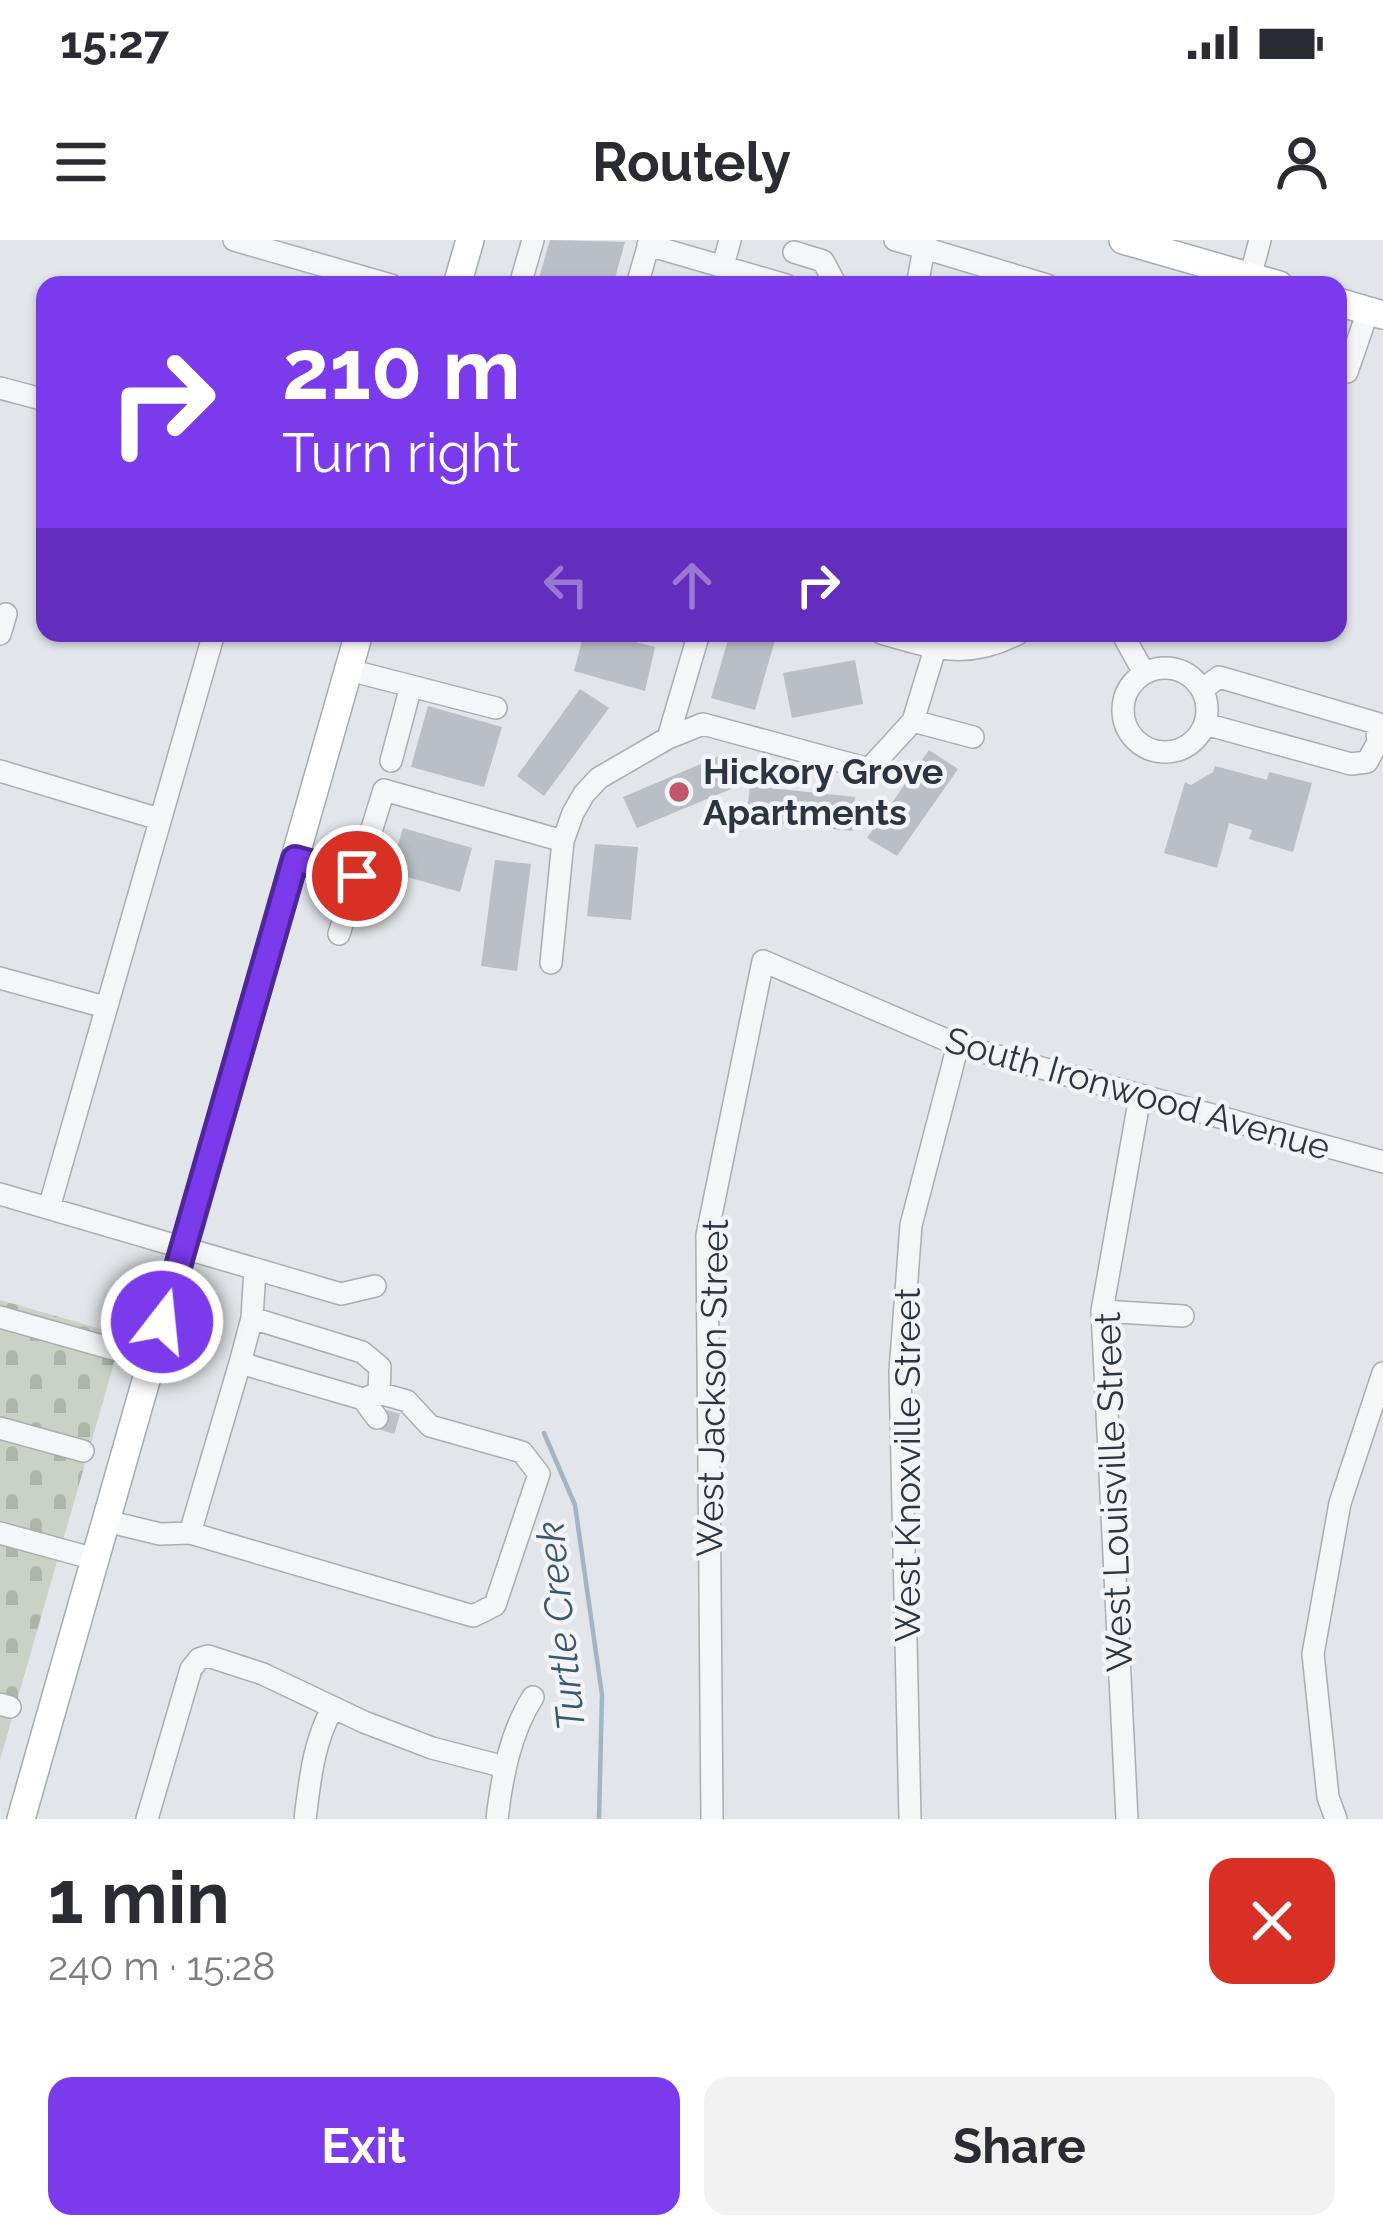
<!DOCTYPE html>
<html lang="en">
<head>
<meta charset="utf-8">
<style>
	:root { --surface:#fff; --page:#f2f2f3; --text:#2b2b33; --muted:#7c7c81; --accent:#7c3aed }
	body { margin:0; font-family:Raleway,sans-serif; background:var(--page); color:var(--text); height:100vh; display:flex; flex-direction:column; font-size:45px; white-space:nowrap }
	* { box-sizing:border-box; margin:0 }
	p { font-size:39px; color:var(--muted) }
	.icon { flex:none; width:66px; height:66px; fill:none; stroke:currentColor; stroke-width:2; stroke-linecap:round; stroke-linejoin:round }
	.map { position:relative; height:1579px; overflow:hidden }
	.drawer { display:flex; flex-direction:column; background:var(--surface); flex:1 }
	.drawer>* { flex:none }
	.top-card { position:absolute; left:36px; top:36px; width:1311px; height:366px; border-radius:24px; box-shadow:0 3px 9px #0004; background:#7c3aed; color:#fff; overflow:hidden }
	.pin { position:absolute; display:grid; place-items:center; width:102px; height:102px; color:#fff; margin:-51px; border:6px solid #fff; border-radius:50%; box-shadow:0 3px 12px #0007 }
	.me { position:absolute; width:132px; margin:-66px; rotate:16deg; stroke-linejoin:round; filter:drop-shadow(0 0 9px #0008) }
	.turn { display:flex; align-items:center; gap:42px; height:252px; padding:0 48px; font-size:54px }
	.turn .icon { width:156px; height:156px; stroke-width:2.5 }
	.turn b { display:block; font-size:84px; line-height:102px }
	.lanes { display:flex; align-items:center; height:114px; padding:0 48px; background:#0003; justify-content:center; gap:60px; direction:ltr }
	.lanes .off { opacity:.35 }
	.round { display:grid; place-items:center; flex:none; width:126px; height:126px; border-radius:24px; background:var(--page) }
	.overview { display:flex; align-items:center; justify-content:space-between; height:204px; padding:0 48px }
	h1 { font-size:72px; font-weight:700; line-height:90px }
	.action { display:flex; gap:24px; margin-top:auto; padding:24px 48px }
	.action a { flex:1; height:138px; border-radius:24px; background:var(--accent); color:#fff; font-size:48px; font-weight:700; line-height:138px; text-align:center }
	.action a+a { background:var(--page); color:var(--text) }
	.status { display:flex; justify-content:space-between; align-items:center; height:84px; padding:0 60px; background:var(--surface); direction:ltr }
	.status svg { height:33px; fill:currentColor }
	header { display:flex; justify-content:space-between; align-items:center; height:156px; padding:0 48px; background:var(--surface); font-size:54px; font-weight:700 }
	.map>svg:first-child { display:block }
</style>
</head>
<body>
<div class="status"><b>15:27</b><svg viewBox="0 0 49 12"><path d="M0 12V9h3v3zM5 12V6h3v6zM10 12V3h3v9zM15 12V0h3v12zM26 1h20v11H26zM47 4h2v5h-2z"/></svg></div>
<header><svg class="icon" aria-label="menu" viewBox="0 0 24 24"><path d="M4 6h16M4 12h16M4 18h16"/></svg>Routely<svg class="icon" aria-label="person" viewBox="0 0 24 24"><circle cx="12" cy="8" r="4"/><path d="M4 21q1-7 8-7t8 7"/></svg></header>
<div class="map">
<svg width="1383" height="1579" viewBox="0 0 1383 1579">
	<defs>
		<pattern id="cemetery-stones" width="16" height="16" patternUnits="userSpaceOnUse" patternTransform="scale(3)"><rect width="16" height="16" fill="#c9d2c4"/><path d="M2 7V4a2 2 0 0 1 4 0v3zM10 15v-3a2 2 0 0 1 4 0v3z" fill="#adb5a9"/></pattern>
	</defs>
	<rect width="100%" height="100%" fill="#e2e5e9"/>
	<path fill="url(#cemetery-stones)" d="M0 1060 122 1095 0 1520Z"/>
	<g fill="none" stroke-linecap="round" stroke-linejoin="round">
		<path stroke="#a1b5c5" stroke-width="4.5" d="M544 1193 575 1265 602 1455 599 1579"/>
	</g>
	<path fill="#babfc5" d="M550 0 625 2 613 45H537Z
		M584 393H601L655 407 645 451 574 431Z
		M730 393H747L775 400 755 470 711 458Z
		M855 420 863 464 792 478 783 433Z
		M580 449 609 468 544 556 517 536Z
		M428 466 502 487 484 547 411 527Z
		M929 510 958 529 897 616 867 598Z
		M722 515 736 547 637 588 623 557Z
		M1215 526 1267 540 1269 532 1312 543 1293 612 1249 599 1252 590 1229 583 1217 628 1164 613 1185 542 1191 545 1213 532Z
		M750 546 855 557 852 591 746 580Z
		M403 588 472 608 460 652 390 632Z
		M595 604 638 607 631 680 587 676Z
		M495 620 531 624 517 731 481 726Z"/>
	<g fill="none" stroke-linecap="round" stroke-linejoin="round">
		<path stroke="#bec2c7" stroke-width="21" stroke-dasharray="21 10" stroke-linecap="butt" d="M377 1178 401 1185"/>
		<g stroke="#a8adb3" stroke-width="24">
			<path id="minor" d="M234 0 391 45
				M895 0 924 8 926 0
				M648 5 786 45
				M794 12 823 21 836 45
				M723 26 730 0
				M520 45 533 0
				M637 45 650 0
				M922 45 918 41 924 8 1047 45
				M1248 45 1260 0
				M1338 129 1347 132 1368 71
				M0 148 45 160
				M881 393C933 408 968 421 1019 393
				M1122 393 1144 433
				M0 394 6 374
				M1123 470a42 42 0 1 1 84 0a42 42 0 1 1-84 0Z
				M349 430 496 468
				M1203 449 1219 437 1376 483 1378 502 1367 522 1351 524 1205 484
				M913 481 973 497
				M668 498 699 393
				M391 521 411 446
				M0 531 159 579
				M563 601 573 573 584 554 599 538 668 498 703 484 869 529 913 481 935 409
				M295 619 357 636
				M339 694 384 550 563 601 551 723
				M0 738 105 767
				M0 954 341 1054 375 1046
				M49 968 214 393
				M255 1029 252 1078 362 1112 380 1127 379 1153 363 1159
				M1102 1071 1183 1076
				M0 1077 152 1120
				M252 1078 240 1123 363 1159 377 1178
				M0 1188 83 1211
				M106 1281 160 1294 190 1293 473 1376 495 1365 539 1234 522 1212 430 1186 407 1161 379 1153
				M0 1293 95 1319
				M190 1293 240 1123
				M0 1464 10 1467
				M147 1579 191 1429 199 1419 208 1416 263 1434 364 1482 432 1508 505 1527
				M305 1579C310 1540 313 1504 332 1469
				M497 1579C502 1537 510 1493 533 1457
				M712 1579 707 995 763 721 958 805 1383 922
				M910 1579 900 1132 911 985 958 805
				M1127 1579 1102 1071 1140 856
				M1336 1579 1328 1557 1313 1414 1340 1263 1383 1133"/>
		</g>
		<g stroke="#a3abb3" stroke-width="30">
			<path id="major" d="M1123 0 1279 45
				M457 45 470 0
				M1338 62 1383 75
				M21 1579 359 393"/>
		</g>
		<use href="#minor" stroke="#f5f6f8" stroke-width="21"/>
		<use href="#major" stroke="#fff" stroke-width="27"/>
	</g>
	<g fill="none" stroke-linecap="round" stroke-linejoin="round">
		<g stroke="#51269a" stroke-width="30">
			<path id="route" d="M162 1082 295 619 357 636"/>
		</g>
		<use href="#route" stroke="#7c3aed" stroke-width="21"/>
	</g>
	<circle fill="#bf566e" stroke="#f2f4f7" stroke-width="4.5" cx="679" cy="552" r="12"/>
	<g text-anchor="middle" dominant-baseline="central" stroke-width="9" stroke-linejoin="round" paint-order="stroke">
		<g font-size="36" font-weight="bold" fill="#2c353f" stroke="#f2f4f7" text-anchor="start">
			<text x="703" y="531">Hickory Grove<tspan x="703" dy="41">Apartments</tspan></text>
		</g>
		<g font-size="36" fill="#2c353f" stroke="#f2f4f7">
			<text transform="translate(1138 853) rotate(16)">South Ironwood Avenue</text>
			<text transform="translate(712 1148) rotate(-89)">West Jackson Street</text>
			<text transform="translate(907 1225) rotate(-90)">West Knoxville Street</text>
			<text transform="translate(1113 1252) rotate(-92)">West Louisville Street</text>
		</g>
		<g font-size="39" font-style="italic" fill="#3b566f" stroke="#f2f4f7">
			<text transform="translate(560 1386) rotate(-96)">Turtle Creek</text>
		</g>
	</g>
</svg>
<div class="pin" style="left:357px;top:636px;background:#d93025"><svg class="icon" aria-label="arrive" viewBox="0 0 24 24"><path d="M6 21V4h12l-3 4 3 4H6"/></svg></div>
<svg class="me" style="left:162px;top:1082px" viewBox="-20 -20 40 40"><circle r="17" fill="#7c3aed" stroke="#fff" stroke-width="3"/><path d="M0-11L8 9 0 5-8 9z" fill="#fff"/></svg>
<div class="top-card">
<div class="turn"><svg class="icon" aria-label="right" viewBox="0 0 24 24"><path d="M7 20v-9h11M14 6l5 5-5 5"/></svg><div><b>210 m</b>Turn right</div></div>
<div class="lanes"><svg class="icon off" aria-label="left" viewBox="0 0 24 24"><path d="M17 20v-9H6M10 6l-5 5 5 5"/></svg><svg class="icon off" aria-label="ahead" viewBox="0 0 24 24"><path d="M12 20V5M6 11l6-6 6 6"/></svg><svg class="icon" aria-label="right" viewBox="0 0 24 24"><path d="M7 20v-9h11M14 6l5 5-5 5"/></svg></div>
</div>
</div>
<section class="drawer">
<div class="overview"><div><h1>1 min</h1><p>240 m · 15:28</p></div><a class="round" style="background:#d93025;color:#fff"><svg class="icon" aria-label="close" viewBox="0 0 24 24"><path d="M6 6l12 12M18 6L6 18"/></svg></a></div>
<div class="action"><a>Exit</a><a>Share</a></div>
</section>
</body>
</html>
